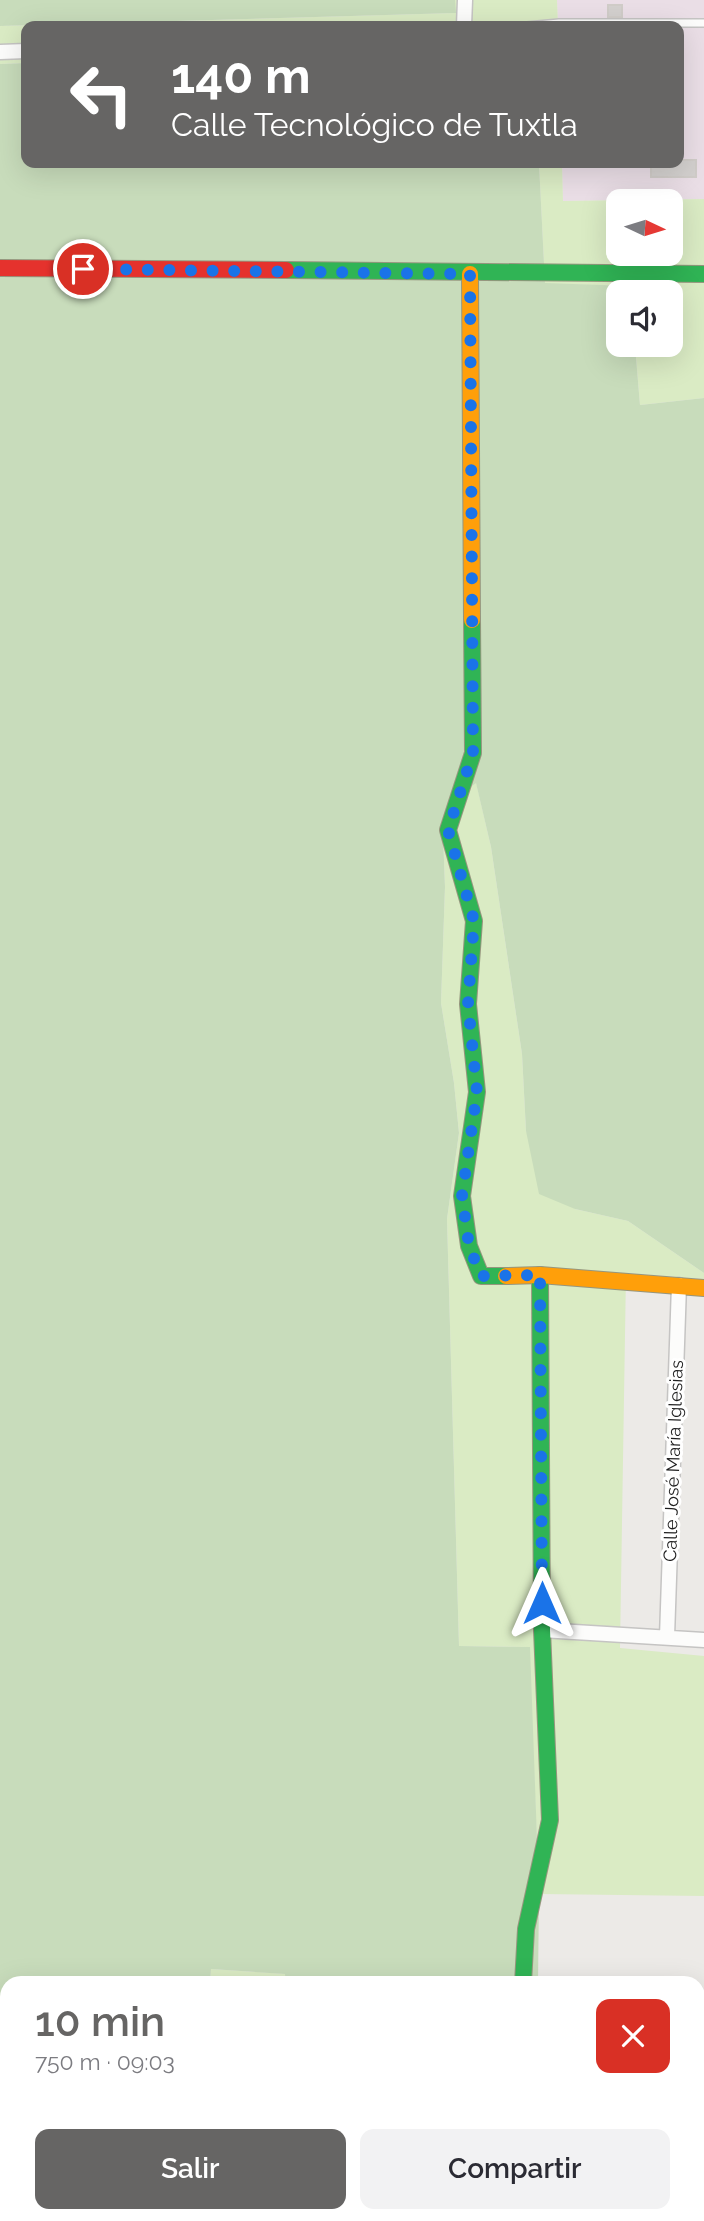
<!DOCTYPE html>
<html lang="es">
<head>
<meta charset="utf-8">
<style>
	:root { --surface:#fff; --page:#f2f2f3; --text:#2b2b33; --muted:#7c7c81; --accent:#666564 }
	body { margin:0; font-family:Raleway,sans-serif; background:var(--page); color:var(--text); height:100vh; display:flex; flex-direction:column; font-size:26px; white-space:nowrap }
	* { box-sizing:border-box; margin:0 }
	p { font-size:23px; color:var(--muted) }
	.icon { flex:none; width:38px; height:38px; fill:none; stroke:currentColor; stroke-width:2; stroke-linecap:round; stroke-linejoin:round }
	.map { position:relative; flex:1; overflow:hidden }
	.panel { position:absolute; left:0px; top:1976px; width:705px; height:247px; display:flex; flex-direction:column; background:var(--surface); border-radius:21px 21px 0 0; box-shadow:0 7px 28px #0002 }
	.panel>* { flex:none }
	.banner { position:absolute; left:21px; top:21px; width:663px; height:147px; border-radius:14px; box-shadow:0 7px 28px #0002; background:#666564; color:#fff; overflow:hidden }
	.needle { width:46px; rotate:94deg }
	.tools { position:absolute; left:606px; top:189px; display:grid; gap:14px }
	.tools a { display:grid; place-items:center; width:77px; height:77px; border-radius:14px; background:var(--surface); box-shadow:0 7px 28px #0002; font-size:35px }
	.pin { position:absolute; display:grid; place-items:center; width:60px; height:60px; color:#fff; margin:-30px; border:4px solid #fff; border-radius:50%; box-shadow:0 2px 7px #0007 }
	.me { position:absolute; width:77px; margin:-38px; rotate:0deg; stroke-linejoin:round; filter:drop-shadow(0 0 5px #0008) }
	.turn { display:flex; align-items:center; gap:24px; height:147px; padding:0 35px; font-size:32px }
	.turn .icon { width:91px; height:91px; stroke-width:2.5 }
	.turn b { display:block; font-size:49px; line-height:60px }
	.round { display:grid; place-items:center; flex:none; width:74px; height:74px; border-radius:14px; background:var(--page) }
	.summary { display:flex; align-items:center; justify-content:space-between; height:119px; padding:0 35px }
	h1 { font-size:42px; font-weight:600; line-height:52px; color:var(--accent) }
	.primary-button { display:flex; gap:14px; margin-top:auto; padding:14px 35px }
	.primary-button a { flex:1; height:80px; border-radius:14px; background:var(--accent); color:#fff; font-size:28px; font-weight:600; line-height:80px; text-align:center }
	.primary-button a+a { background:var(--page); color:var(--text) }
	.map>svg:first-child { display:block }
</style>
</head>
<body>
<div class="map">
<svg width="704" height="2221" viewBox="0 0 704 2221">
	<rect width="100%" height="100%" fill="#eceae7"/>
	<path fill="#eadee6" d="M557 0H704V199L563 201 562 163H679V26H558Z"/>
	<path fill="#daebc4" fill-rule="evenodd" d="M455 0H557L558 26H26V63L0 64V26L455 13Z
		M539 163H562L563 201 704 199V398L640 405 635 345H670V292H631L630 286 545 284ZM618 201H670V254H618Z
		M476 782 491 847 522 1054 526 1131 575 1209 628 1221 704 1273V1279L626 1273 620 1648 704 1656V1896L539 1894 529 1647 459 1646 447 1219 459 1133 454 1083 441 1003 445 887 443 834 460 794Z
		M211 1969 286 1974V1983H210Z"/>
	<path fill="#c8dcbb" d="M0 0H455L456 13 0 26Z
		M26 63V163H539L545 283 630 286 631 292H618V345H635L640 405 704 398V1273L628 1221 575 1209 539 1194 526 1131 522 1054 491 847 476 783 460 795 443 834 445 887 441 1003 454 1083 459 1133 447 1219 459 1646 530 1647 539 1894 538 1983H286L285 1974 211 1969 210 1983H7V2039H0V64Z
		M195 2216H419V2221H195Z
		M450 2216H536V2221H451Z"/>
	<path fill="#d3d0ce" stroke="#d0ccc8" stroke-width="2" d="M608 5H622V17H608Z
		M679 160H696V177H651V163H679Z"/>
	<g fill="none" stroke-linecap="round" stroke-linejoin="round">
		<g stroke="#c5c4c3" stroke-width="10">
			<path id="lane" d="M527 26 559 23H704"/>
		</g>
		<g stroke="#c5c4c3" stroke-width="17">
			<path id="street" d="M464 26 465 0
				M0 52 26 51
				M542 1630 704 1640
				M667 1637 679 1285
				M0 2055 7 2056
				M64 2221 65 2216
				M184 2221 185 2216
				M431 2221 432 2216
				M548 2221 549 2216
				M603 2221V2216"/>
		</g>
		<g stroke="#96967e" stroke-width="18">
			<path id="fast" d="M286 270 704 274
				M472 620 473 753 448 830 474 921 468 1004 477 1092 462 1196 469 1246 481 1276H506
				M523 1983 526 1929 550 1820 542 1630 540 1275"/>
		</g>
		<g stroke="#96967e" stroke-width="18">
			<path id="slow" d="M470 274 472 620
				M506 1276 540 1275 704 1288"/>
		</g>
		<g stroke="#96967e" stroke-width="18">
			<path id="jam" d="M0 268 286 270"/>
		</g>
		<use href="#lane" stroke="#fcfcfb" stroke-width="7"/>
		<use href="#street" stroke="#fcfcfb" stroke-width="14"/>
		<use href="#fast" stroke="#30b455" stroke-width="16"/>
		<use href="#slow" stroke="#ff9f0a" stroke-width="16"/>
		<use href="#jam" stroke="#e5322d" stroke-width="16"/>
	</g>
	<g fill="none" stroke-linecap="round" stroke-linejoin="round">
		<path stroke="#1a73e8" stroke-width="12" stroke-dasharray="0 21.6" d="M83 269 470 274 473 753 448 830 474 921 468 1004 477 1092 462 1196 469 1246 481 1276 540 1275 542 1603"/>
	</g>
	<g text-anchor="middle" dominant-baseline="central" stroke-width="6" stroke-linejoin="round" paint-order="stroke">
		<g font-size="18" fill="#1e1e1e" stroke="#fff">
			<text transform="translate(673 1461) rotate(-88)">Calle José María Iglesias</text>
		</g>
	</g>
</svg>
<div class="tools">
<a><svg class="needle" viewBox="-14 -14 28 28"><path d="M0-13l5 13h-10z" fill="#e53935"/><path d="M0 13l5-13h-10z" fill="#7c7c81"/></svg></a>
<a><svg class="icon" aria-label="sound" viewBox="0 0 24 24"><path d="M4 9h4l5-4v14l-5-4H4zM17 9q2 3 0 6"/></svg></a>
</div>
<div class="pin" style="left:83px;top:269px;background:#d93025"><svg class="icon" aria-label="arrive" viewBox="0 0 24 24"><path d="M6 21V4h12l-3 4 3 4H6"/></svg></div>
<svg class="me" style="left:542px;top:1603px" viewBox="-20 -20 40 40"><path d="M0-17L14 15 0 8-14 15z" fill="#1a73e8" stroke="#fff" stroke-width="4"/></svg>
<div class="banner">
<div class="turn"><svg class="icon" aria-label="left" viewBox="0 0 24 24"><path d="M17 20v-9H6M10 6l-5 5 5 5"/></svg><div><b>140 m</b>Calle Tecnológico de Tuxtla</div></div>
</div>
<section class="panel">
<div class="summary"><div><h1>10 min</h1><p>750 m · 09:03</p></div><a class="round" style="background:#d93025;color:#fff"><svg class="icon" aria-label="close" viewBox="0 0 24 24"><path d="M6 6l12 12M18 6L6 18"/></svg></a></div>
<div class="primary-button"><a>Salir</a><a>Compartir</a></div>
</section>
</div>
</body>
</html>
